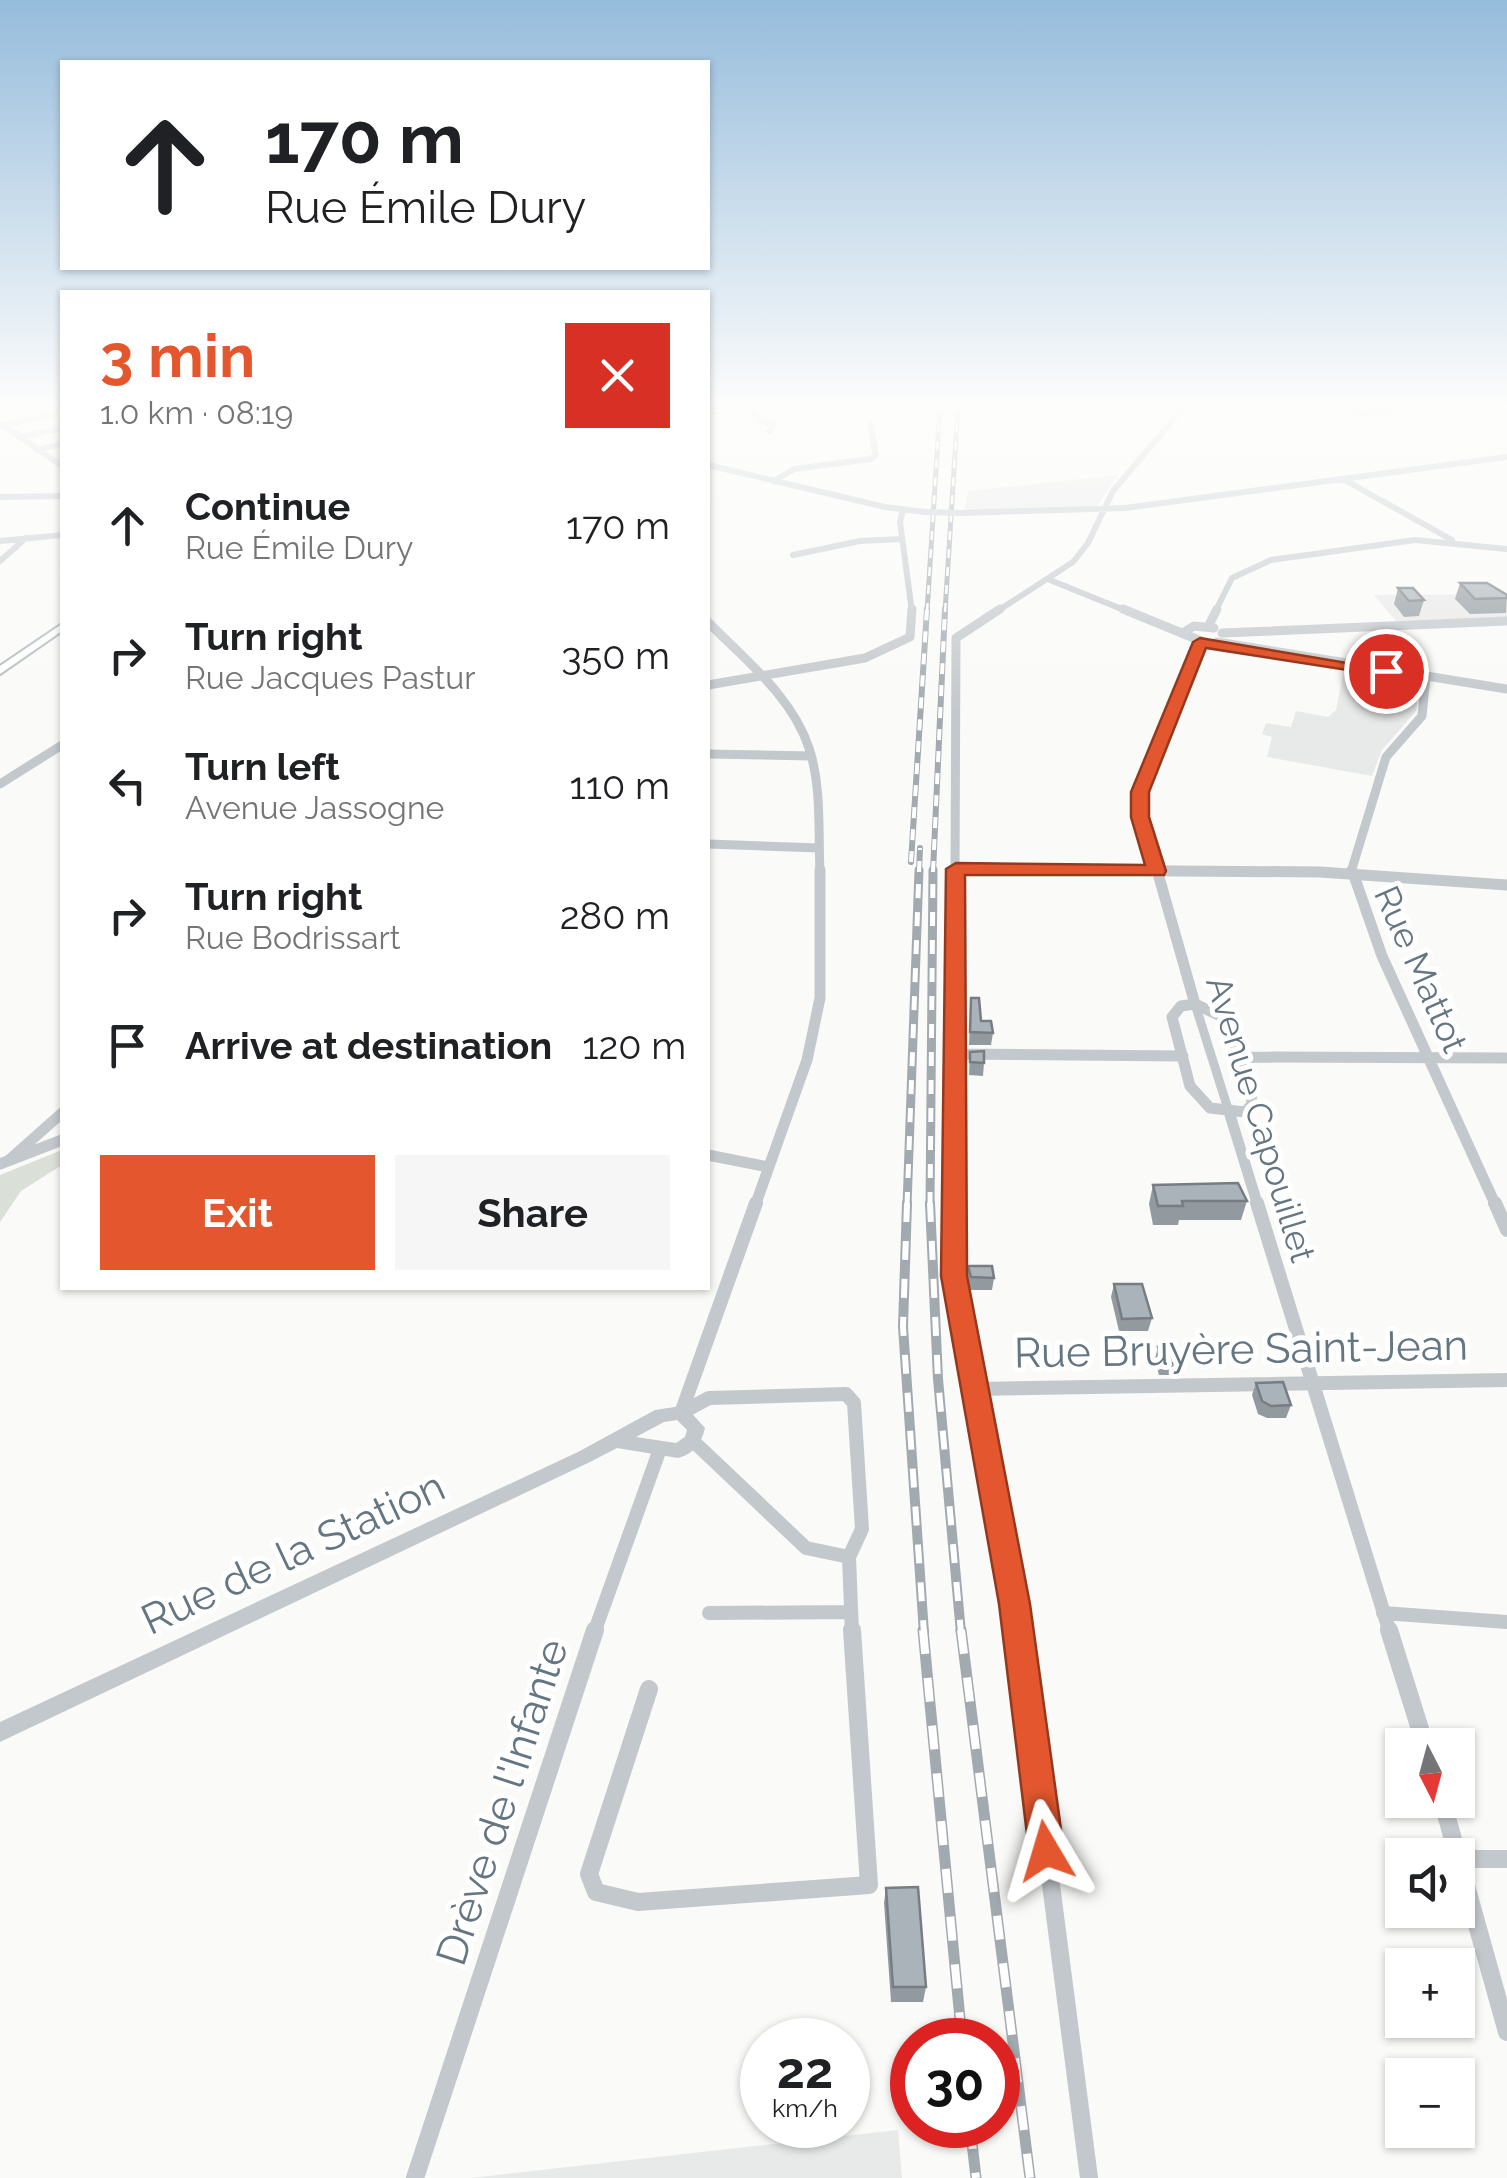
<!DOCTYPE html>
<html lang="en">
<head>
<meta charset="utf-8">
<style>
	:root { --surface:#fff; --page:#f6f6f6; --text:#202124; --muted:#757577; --accent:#e4572e }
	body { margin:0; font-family:Raleway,sans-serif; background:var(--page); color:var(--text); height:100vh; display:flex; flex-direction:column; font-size:38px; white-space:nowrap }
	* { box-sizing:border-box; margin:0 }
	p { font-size:32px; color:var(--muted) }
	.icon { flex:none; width:55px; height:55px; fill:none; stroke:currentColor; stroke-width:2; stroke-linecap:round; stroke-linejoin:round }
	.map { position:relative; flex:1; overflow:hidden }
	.panel { position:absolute; left:60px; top:290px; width:650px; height:1000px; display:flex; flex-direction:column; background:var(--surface); border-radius:0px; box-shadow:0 2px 8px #0004 }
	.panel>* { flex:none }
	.guide { position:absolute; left:60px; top:60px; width:650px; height:210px; border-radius:0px; box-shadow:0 2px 8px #0004; background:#fff; color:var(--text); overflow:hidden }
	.needle { width:65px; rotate:174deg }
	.controls { position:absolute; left:1385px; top:1728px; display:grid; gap:20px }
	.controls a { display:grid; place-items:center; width:90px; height:90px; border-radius:0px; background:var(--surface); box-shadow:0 2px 8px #0004; font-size:50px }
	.speed { position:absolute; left:740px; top:2018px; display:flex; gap:20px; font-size:50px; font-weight:700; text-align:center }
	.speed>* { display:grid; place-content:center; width:130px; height:130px; border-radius:50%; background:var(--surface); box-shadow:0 2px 8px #0004; line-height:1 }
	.speed small { font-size:25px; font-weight:400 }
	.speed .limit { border:15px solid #d22; background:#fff; color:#111 }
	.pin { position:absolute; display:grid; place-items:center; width:85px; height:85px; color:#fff; margin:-42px; border:5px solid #fff; border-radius:50%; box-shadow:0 2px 10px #0007 }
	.me { position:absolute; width:110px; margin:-55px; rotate:353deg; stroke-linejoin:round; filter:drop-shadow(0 0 8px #0008) }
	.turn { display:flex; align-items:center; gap:35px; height:210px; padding:0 40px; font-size:45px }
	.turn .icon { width:130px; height:130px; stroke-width:2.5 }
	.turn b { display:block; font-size:70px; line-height:85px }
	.round { display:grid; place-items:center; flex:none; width:105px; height:105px; border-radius:0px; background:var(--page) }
	.overview { display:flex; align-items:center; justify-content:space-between; height:170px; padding:0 40px }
	h1 { font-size:60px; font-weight:700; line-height:75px; color:var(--accent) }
	.button { display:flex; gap:20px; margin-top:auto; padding:20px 40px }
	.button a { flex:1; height:115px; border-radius:0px; background:var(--accent); color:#fff; font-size:40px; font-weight:700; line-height:115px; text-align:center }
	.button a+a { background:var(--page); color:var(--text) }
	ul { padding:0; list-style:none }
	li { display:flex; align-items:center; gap:30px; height:130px; padding:0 40px }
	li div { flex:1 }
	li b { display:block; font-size:38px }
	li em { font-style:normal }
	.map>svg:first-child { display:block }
</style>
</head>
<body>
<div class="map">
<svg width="1507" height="2178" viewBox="0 0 1507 2178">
	<rect width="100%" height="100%" fill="#fafaf8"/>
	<path fill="#e8e9e9" d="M1118 475 1096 508 965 511 968 491Z
		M1507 594V618L1396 621 1374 595Z
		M1344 670 1419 682 1416 711 1382 750 1372 776 1267 757 1272 737 1262 734 1266 723 1291 727 1296 711 1328 717 1336 710Z
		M898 2130 902 2178H471Z"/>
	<path fill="#dadfd7" d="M62 1150V1165L21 1191 0 1222V1175Z"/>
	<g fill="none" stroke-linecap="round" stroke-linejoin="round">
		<g stroke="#b3babf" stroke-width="4">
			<path id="secondary" d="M723 407H756L708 413V409Z
				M62 624V631L0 674V666Z"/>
		</g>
		<path stroke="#c3c8cc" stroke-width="9" d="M1195 1004 1229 1112"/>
		<path stroke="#c3c8cc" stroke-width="6" d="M750 407 758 420 773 424 770 431
			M1340 407 1360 413 1413 407
			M3 425 62 466
			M0 426 62 412
			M20 437 62 428
			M37 450 62 444
			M708 465 885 507 925 512
			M1343 479 1452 540
			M774 481 794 469 871 459 876 455 870 422
			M0 497 62 496
			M903 510 900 522 912 612
			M958 513 1125 508 1507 457
			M0 541 62 535
			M793 555 860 541 902 539
			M0 561 26 538
			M1050 580 1129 612
			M996 612 1073 562 1088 543 1113 491 1184 407
			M1215 612 1232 578 1271 560 1415 540 1507 549"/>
		<path stroke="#c3c8cc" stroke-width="9" d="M1123 609 1206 643
			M708 622C745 660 792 696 809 748 822 787 818 833 820 872
			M1208 627 1217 609
			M1184 632 1194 626 1214 628
			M1222 633 1507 621
			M1217 642 1507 689
			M708 685 865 658 910 637 912 609
			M708 754 811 756
			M0 784 62 745
			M708 844 819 848
			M956 869 1324 872
			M955 872 956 638 1000 609
			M1158 872 1139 806 1143 781 1200 643
			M1351 872 1386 757 1422 716 1426 677"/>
		<path stroke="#c3c8cc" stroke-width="11" d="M1054 870 1320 872 1507 885
			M1157 870 1195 1004
			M1352 870 1382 956 1496 1206
			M1195 1004 1225 1018 1251 1094 1252 1104 1245 1112 1210 1108 1190 1086 1172 1017 1181 1006Z
			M956 1054 1183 1056
			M1238 1057 1507 1058
			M1230 1115 1258 1206
			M708 1155 768 1167
			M9 1160 62 1113
			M0 1164 62 1140
			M755 1206 807 1060 820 998V870
			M954 1206 955 870"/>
		<path stroke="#c3c8cc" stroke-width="14" d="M954 1203V1276L1019 1633
			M1257 1203 1390 1633
			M1495 1203 1507 1230
			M977 1389 1507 1380
			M681 1413 756 1203
			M681 1413 709 1398 846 1394 854 1403 862 1529 849 1557 852 1633
			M693 1441 806 1548 849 1557
			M709 1613 851 1612
			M1383 1613 1507 1622
			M594 1633 660 1449"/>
		<path stroke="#c3c8cc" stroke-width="18" d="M1018 1630 1089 2178
			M1389 1630 1425 1745
			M649 1689 589 1874 596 1892 638 1902 869 1885 852 1630
			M1442 1800 1507 2032
			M1461 1859H1507
			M415 2178 595 1630"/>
		<path fill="#c3c8cc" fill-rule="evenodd" d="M681 1406 687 1408 705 1428C701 1444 695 1453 678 1458L617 1448 590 1462 0 1742V1722L578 1452 655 1410ZM677 1420 687 1430 685 1437 676 1443 636 1437 664 1422Z"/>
		<use href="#secondary" fill="#fff" fill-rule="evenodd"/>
		<g stroke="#a2aab0" stroke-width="5">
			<path id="rail-far4" d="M927 612 940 407
				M945 612 958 407"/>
		</g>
		<g stroke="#a2aab0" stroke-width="6">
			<path id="rail-far3" d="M911 862 927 609
				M919 872 920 848
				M933 872 945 609"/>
		</g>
		<g stroke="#a2aab0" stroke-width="9">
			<path id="rail-far2" d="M907 1206 919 870
				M930 1206 933 870"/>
		</g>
		<g stroke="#a2aab0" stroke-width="10">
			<path id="rail-far1" d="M907 1203 903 1327 924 1633
				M930 1203 938 1379 961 1633"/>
		</g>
		<g stroke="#a2aab0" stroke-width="11">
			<path id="rail" d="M923 1630 962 2040
				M961 1630 1030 2178
				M970 2125 976 2178"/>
		</g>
		<use href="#rail-far4" stroke="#fff" stroke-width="2.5" stroke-dasharray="9" stroke-linecap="butt"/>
		<use href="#rail-far3" stroke="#fff" stroke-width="4" stroke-dasharray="11" stroke-linecap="butt"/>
		<use href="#rail-far2" stroke="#fff" stroke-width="5" stroke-dasharray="14" stroke-linecap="butt"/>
		<use href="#rail-far1" stroke="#fff" stroke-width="6" stroke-dasharray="19" stroke-linecap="butt"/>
		<use href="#rail" stroke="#fff" stroke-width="8" stroke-dasharray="24" stroke-linecap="butt"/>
		<path stroke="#c3c8cc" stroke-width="6" d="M925 512 958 513"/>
	</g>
	<path fill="#929a9f" d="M1460 583 1507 595 1506 613 1470 614 1455 599Z
		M1398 588 1424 600 1419 616 1404 617 1394 604Z
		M971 998 981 1021 993 1033 991 1045H969Z
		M970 1052 984 1063 983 1076 969 1075Z
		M1153 1185 1247 1201 1241 1220H1179L1178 1225H1153L1149 1204Z
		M968 1266 994 1278 992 1290H969L967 1278Z
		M1114 1284 1152 1318 1148 1331H1119L1111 1297Z
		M1158 1347 1181 1363 1178 1375H1159L1155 1359Z
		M1256 1383 1291 1405 1286 1418H1267L1258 1414 1252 1395Z
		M886 1888 926 1987 923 2002H891L884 1903Z"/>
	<path fill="#aab3b9" stroke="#777d82" stroke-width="2.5" d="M1460 583H1487L1507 595V598L1475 599Z
		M1398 588H1413L1424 600 1409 601Z
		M971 998H979L981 1021H991L993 1033 970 1032Z
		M984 1051V1063L970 1062V1052Z
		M1238 1183 1247 1201H1182L1183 1206H1158L1153 1185Z
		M968 1266H992L994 1278 971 1277Z
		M1114 1284H1142L1152 1318 1122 1319Z
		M1177 1346 1181 1363H1163L1158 1347Z
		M1283 1382 1291 1405 1271 1406 1262 1401 1256 1383Z
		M918 1887 926 1987H893L886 1888Z"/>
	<linearGradient id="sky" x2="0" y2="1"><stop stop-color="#96bcdc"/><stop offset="0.57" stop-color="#fdfdfc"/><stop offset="1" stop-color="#fdfdfc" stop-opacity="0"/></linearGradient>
	<rect width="1507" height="712" fill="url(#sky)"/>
	<path fill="#e4572e" stroke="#94391e" stroke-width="2.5" d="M1200 638 1394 671 1386 676 1206 648 1149 792V817L1166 871 1164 875H965L967 1276 1030 1604 1064 1851 1059 1864 1046 1869 1034 1864 1029 1851 999 1604 941 1276 946 869 956 863 1145 865 1131 817V792L1193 642Z"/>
	<g text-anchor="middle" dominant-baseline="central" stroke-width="10" stroke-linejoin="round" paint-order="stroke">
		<g font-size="35" fill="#657683" stroke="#fff">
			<text transform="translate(1421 969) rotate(66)">Rue Mattot</text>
			<text transform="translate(1261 1119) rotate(73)">Avenue Capouillet</text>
		</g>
		<g font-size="42" fill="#657683" stroke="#fff">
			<text transform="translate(1241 1349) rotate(-1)">Rue Bruyère Saint-Jean</text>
			<text transform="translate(293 1553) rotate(-25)">Rue de la Station</text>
			<text transform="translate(502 1802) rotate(-72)">Drève de l'Infante</text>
		</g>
	</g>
</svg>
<div class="controls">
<a><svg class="needle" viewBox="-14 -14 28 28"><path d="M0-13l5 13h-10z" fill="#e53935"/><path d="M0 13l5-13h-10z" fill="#757577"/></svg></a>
<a><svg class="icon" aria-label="sound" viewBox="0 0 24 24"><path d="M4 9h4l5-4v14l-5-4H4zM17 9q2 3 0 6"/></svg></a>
<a>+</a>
<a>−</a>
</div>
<div class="speed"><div>22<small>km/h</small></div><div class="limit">30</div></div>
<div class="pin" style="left:1386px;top:671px;background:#d93025"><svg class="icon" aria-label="arrive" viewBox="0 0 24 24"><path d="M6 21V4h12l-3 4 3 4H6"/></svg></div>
<svg class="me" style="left:1046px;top:1851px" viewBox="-20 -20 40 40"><path d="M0-17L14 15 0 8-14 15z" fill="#e4572e" stroke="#fff" stroke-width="4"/></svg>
<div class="guide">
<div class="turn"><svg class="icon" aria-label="ahead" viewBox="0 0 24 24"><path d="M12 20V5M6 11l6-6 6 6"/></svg><div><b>170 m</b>Rue Émile Dury</div></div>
</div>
<section class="panel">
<div class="overview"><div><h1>3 min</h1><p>1.0 km · 08:19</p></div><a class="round" style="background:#d93025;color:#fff"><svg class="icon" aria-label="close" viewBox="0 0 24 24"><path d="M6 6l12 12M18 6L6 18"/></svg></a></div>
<ul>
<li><svg class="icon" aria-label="ahead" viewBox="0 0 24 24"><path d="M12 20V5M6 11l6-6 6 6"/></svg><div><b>Continue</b><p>Rue Émile Dury</p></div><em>170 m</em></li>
<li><svg class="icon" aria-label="right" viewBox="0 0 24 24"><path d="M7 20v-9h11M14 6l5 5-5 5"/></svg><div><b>Turn right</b><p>Rue Jacques Pastur</p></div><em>350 m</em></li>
<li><svg class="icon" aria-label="left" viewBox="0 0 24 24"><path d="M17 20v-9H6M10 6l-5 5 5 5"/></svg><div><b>Turn left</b><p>Avenue Jassogne</p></div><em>110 m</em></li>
<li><svg class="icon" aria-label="right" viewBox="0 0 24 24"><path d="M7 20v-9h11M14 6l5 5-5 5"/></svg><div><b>Turn right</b><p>Rue Bodrissart</p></div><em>280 m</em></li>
<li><svg class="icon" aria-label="arrive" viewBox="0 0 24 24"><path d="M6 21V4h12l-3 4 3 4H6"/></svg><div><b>Arrive at destination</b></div><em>120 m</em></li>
</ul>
<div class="button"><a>Exit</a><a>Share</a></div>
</section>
</div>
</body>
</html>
